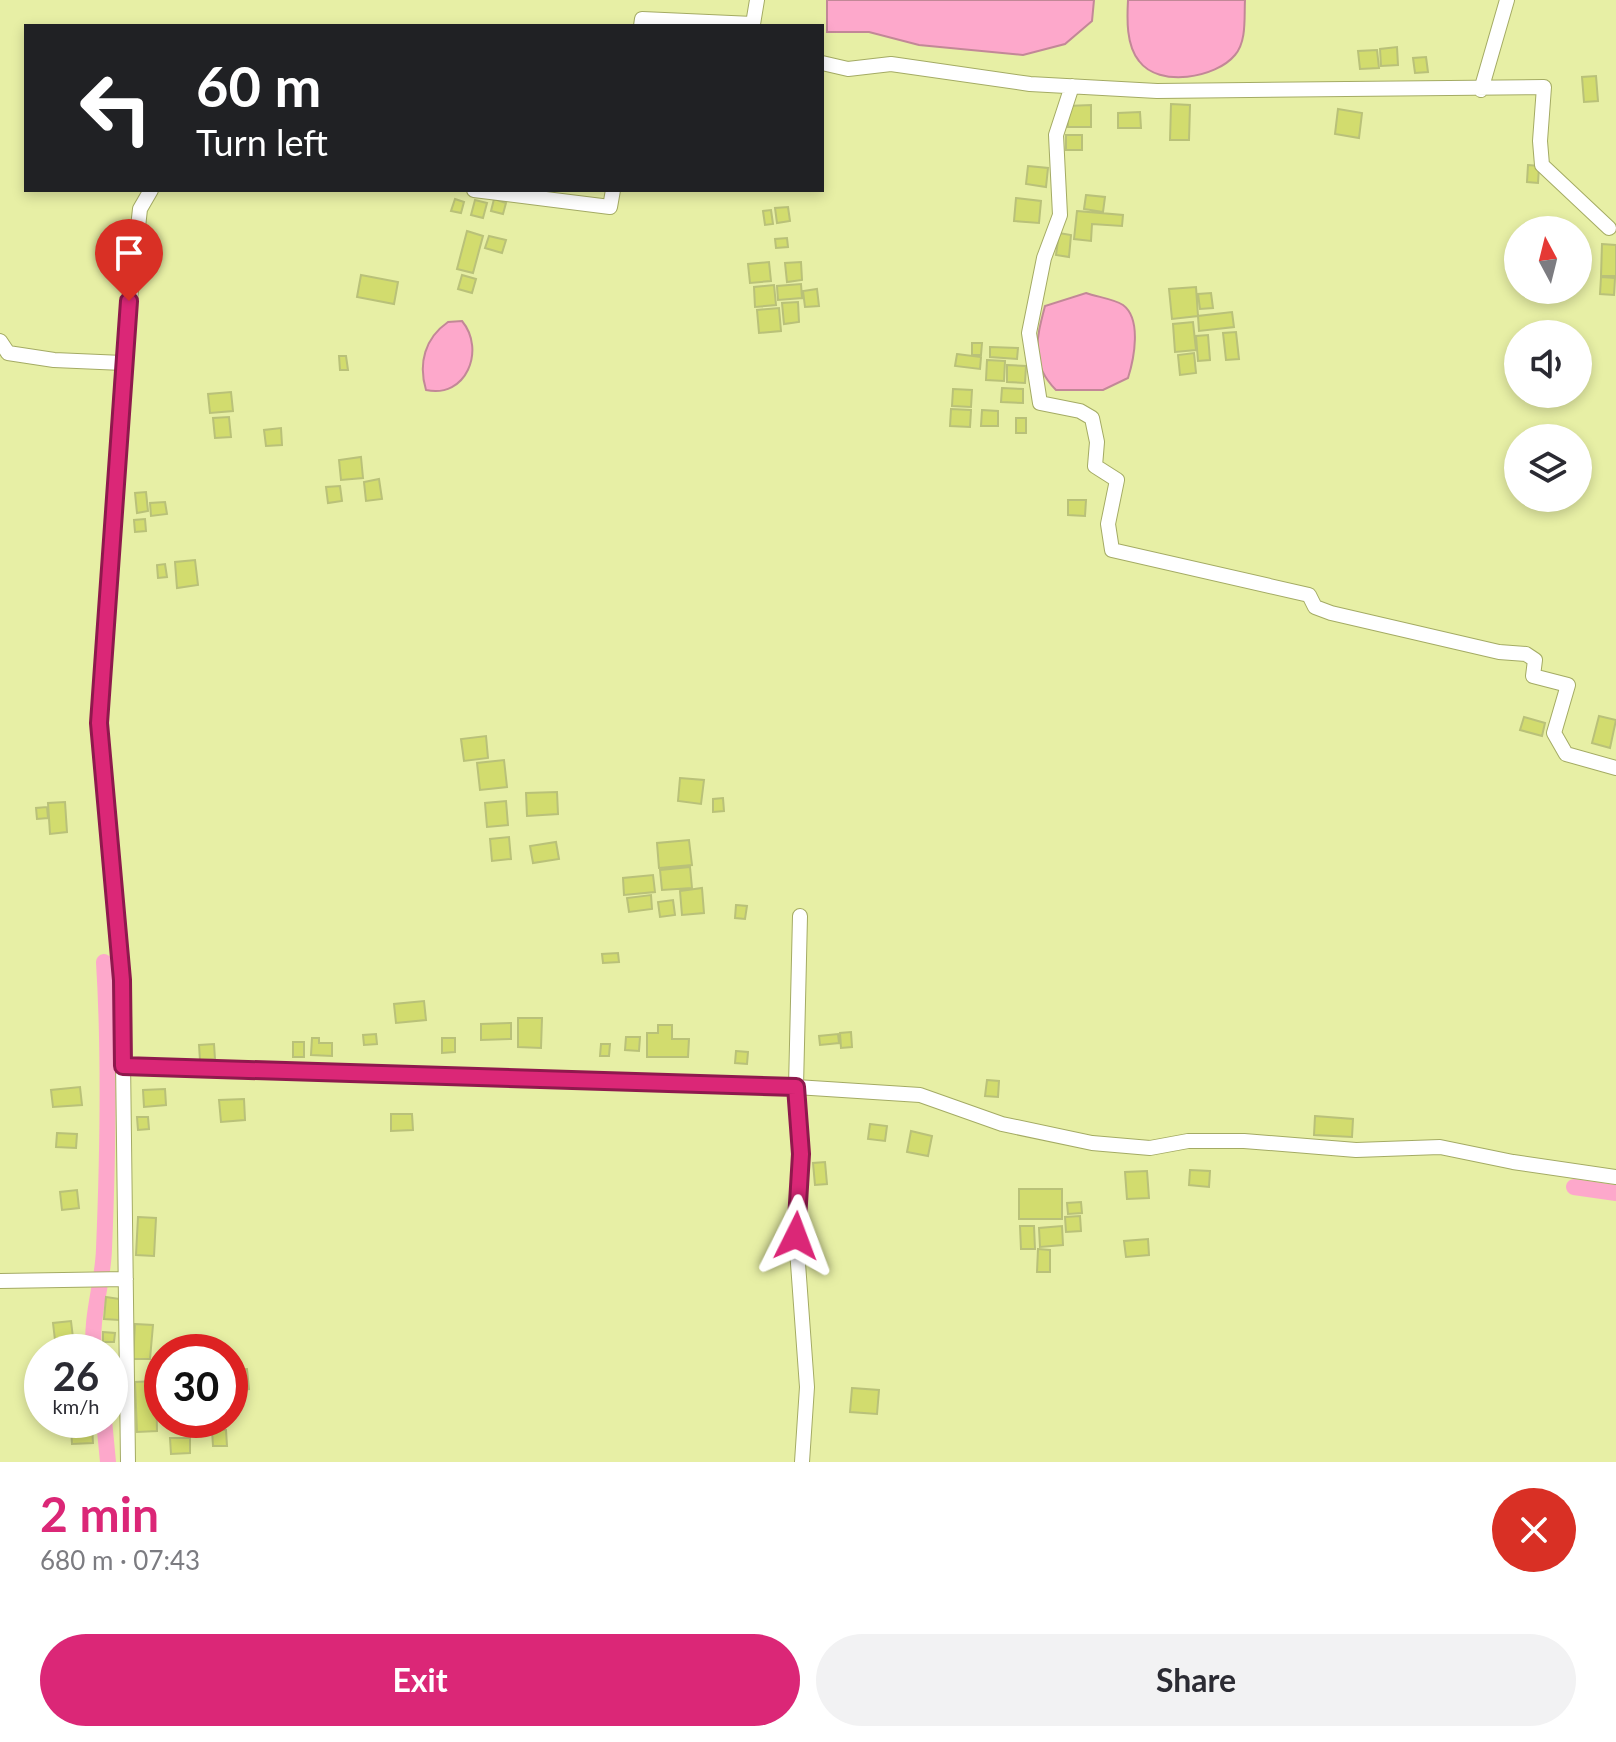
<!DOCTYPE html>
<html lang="en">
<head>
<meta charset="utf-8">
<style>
	:root { --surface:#fff; --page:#f2f2f3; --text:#2b2b33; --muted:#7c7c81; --accent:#db2777 }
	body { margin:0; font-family:Lato,sans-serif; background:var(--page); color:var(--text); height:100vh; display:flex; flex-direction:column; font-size:30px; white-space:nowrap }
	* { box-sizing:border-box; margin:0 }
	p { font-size:26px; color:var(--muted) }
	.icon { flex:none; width:44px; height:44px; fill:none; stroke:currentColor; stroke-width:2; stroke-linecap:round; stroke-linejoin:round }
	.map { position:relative; height:1462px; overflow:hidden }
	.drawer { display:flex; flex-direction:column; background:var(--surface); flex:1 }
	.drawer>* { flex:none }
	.hud { position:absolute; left:24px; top:24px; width:800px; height:168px; border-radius:0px; box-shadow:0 4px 12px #0003; background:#202124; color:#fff; overflow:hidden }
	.needle { width:52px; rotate:353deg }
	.fabs { position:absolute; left:1504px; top:216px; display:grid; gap:16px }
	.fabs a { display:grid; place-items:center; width:88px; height:88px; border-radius:50%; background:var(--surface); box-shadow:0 4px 12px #0003; font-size:40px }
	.speed { position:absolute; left:24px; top:1334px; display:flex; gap:16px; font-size:40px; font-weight:700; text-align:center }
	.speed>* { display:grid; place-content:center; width:104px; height:104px; border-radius:50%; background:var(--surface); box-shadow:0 4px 12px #0003; line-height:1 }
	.speed small { font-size:20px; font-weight:400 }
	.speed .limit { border:12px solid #d22; background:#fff; color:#111 }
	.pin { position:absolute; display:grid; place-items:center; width:68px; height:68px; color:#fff; margin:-82px -34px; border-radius:50% 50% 50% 0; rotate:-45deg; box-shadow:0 0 8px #0007 }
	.pin .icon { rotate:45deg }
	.me { position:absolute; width:88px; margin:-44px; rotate:3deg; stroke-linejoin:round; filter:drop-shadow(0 0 6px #0008) }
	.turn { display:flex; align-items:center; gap:28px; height:168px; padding:0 40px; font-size:36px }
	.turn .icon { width:104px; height:104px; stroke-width:2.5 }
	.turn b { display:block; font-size:56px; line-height:68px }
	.round { display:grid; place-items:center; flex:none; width:84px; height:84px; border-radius:42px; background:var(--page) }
	.head { display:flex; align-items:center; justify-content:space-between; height:136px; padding:0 40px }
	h1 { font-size:48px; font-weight:700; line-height:60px; color:var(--accent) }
	.primary-button { display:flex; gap:16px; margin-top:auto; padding:16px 40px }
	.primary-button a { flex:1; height:92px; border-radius:48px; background:var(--accent); color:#fff; font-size:32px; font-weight:700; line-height:92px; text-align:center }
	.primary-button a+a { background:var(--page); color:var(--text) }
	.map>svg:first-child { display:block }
</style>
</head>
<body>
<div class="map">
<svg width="1616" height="1462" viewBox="0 0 1616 1462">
	<rect width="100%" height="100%" fill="#e7efa5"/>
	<path fill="#fda8cb" stroke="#c28897" stroke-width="2" d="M827 0H1094L1092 21 1065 44 1023 55 919 45 869 32H827Z
		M1128 0H1245C1244 17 1247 41 1235 55 1216 78 1159 88 1139 61 1126 45 1127 19 1128 0Z
		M1086 293C1097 297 1114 299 1123 305 1142 319 1134 359 1128 378L1103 390H1056C1030 364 1036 340 1045 306Z
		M462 321C486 350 466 399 426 390 418 363 425 338 448 322Z"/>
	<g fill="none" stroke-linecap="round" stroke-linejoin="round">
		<path stroke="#fda8cb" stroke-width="16" d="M1574 1187 1616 1193
			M94 1352C90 1317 103 1284 104 1249 108 1153 110 1058 104 962
			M104 1420 108 1462"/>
	</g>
	<path fill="#d2dc6e" stroke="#b9c179" stroke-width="2" d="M1397 47 1398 65 1381 66 1380 49Z
		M1377 50 1379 68 1360 69 1358 51Z
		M1426 57 1428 72 1415 73 1413 58Z
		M1596 76 1598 101 1584 102 1582 77Z
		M1171 104 1190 105 1189 140H1170Z
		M1091 105V127H1068L1067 106Z
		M1338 109 1362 113 1359 138 1335 134Z
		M1140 112 1141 128H1118V113Z
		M1066 135H1082V150H1066Z
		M1528 165 1539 166 1538 183 1527 182Z
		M1028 166 1048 168 1046 187 1026 184Z
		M1086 195 1105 197 1103 212 1084 209Z
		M1016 198 1041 201 1039 223 1014 221Z
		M455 199 464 202 461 213 451 211Z
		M494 199 506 203 503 214 491 211Z
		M475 200 487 203 483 218 471 215Z
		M788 207 790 221 777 223 775 208Z
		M771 210 773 224 765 225 763 211Z
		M1077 211 1123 215 1122 226 1092 224 1091 241 1074 239Z
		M467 231 483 236 473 273 457 269Z
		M1059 233 1071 235 1069 257 1056 255Z
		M489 236 506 240 502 253 485 248Z
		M787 238 788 247 776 248 775 239Z
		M1602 244 1616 245V276H1601Z
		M769 262 771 281 750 283 748 264Z
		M801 262 802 280 787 282 785 263Z
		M361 275 398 282 394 304 357 297Z
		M462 275 476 279 472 293 458 289Z
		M1601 277 1615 278 1614 295 1600 294Z
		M801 284 802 298 778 300 777 286Z
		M774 285 776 305 755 307 754 287Z
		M1196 287 1198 316 1172 319 1169 289Z
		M817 289 819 306 805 307 803 291Z
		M1211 293 1213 308 1200 309 1198 294Z
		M798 302 799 322 784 324 782 303Z
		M779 308 781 331 759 333 757 310Z
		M1232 312 1234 327 1199 331 1198 316Z
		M1193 322 1196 350 1175 352 1173 324Z
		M1236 332 1239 359 1226 360 1223 333Z
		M1208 335 1210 360 1198 361 1196 336Z
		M972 343H982L981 355H972Z
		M990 347 1018 348 1017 359 990 357Z
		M1194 353 1196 373 1180 375 1178 355Z
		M957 354 981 357 980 369 955 366Z
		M339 356H346L348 370H340Z
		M987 360 1005 361 1004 381 986 380Z
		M1007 365 1026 366 1025 383 1007 382Z
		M1002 388 1023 389V403L1001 402Z
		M953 389 972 390 971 407 952 406Z
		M231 392 233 411 210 413 208 394Z
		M951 409 971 410 970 427 950 426Z
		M982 410 998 411V426H981Z
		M229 417 231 437 215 438 213 418Z
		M1016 418H1026V433H1016Z
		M281 428 282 445 266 446 264 430Z
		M361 457 363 478 341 480 339 460Z
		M379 479 382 499 366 501 364 482Z
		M340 486 342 501 328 503 326 487Z
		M146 492 148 511 137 513 135 493Z
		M1068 500H1086L1085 516 1068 515Z
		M165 502 167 514 151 516 150 503Z
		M145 519 146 531 135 532 134 520Z
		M195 560 198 585 177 588 175 562Z
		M165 564 167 577 158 578 157 565Z
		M1599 716 1616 720 1610 748 1592 743Z
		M1524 717 1545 723 1542 736 1520 730Z
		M486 736 488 758 464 761 461 739Z
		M504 760 507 787 480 790 477 763Z
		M680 778 704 780 701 804 678 801Z
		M557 792 558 814 527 816 526 793Z
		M723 798 724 811 713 812V799Z
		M506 801 508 825 487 827 485 803Z
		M65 802 67 832 50 834 48 803Z
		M47 807 48 818 37 819 36 808Z
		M509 837 511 859 492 861 490 839Z
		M689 840 692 865 659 868 657 843Z
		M556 842 559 859 533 863 530 846Z
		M690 867 692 888 662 890 660 870Z
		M653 875 655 892 624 895 623 878Z
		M702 888 704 913 682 915 680 891Z
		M651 895 652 909 629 912 627 898Z
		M673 900 675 915 660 917 658 902Z
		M736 905 747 906 745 919 735 918Z
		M618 953 619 962 603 963 602 954Z
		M424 1001 426 1020 396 1023 394 1004Z
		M518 1018H542L541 1048 518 1047Z
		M511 1023V1039L481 1040V1024Z
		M658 1025H672V1039H689L688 1057H647V1033H658Z
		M851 1032 852 1047 841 1048 840 1033Z
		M376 1034 377 1044 364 1045 363 1035Z
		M838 1034 839 1043 820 1045 819 1036Z
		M626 1037H640L639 1051 625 1050Z
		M312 1038H319V1043H332V1056L311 1055Z
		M442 1038H455V1052L442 1053Z
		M293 1042H304V1057H293Z
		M214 1044 215 1059 200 1060 199 1045Z
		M601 1044H610L609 1056H600Z
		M736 1051 748 1052 747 1064 735 1063Z
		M987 1080 999 1081 998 1097 985 1096Z
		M80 1087 82 1105 53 1107 51 1090Z
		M165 1089 166 1105 144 1107 143 1090Z
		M244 1099 245 1120 221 1122 219 1100Z
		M391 1114H412L413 1130 391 1131Z
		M1315 1116 1353 1119 1352 1137 1314 1135Z
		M137 1117H148L149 1129 138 1130Z
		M870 1124 887 1126 885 1141 868 1139Z
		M911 1131 932 1136 928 1156 907 1152Z
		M57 1133 77 1134 76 1148 56 1147Z
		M825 1162 827 1184 815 1185 813 1163Z
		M1190 1170 1210 1171 1209 1187 1189 1185Z
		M1147 1171 1149 1198 1127 1199 1125 1172Z
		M1019 1189H1062V1219H1019Z
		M77 1190 79 1208 62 1210 60 1192Z
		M1081 1202 1082 1213 1068 1214 1067 1203Z
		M1080 1216 1081 1231 1066 1232 1065 1217Z
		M138 1217 156 1218 154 1256 136 1255Z
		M1020 1226H1034L1035 1249H1021Z
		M1062 1226 1063 1245 1040 1247 1039 1228Z
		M1148 1239 1149 1255 1126 1257 1124 1241Z
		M1038 1249 1050 1250V1272H1037Z
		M106 1297 120 1299 119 1320 104 1319Z
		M71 1321 73 1338 55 1340 53 1323Z
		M135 1324 153 1325 150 1359H133Z
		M103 1332 115 1333 114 1342H103Z
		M247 1369 249 1389 230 1391V1370Z
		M156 1381 157 1431 137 1432 135 1382Z
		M852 1388 879 1390 877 1414 850 1412Z
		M92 1426 93 1443 72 1444 71 1427Z
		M212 1430H226L227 1446H213Z
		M170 1438H190V1453L171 1454Z"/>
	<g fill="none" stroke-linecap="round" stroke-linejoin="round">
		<g stroke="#a4ab64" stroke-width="16">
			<path id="minor" d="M641 26 642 19 753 24 757 0
				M822 63 848 69 891 64 1030 84 1157 91 1544 87 1540 141 1542 165 1609 228
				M1072 86 1056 135 1060 215 1044 258 1029 333 1040 403 1080 411 1092 418 1097 442 1095 466 1117 480 1108 524 1112 550 1309 595 1315 607 1331 613 1499 652 1526 654 1535 660 1533 676 1568 685 1554 733 1566 754 1616 768
				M1481 90 1507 0
				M474 190 610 207 613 190
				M0 341 8 353 54 360 123 363
				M123 1066 796 1087 800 916
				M0 1281 126 1279
				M128 1462 122 980 99 723 123 363 140 209 151 190
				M802 1462 807 1387 796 1236 801 1154 796 1087 920 1095 1002 1124 1092 1143 1150 1148 1188 1141H1244L1356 1150 1440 1147 1513 1162 1616 1177"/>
		</g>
		<use href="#minor" stroke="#fff" stroke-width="14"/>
	</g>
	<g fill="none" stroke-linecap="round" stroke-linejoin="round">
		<g stroke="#8e194d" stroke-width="20">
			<path id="route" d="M129 301 99 723 122 980 123 1066 796 1087 801 1154 796 1236"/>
		</g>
		<use href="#route" stroke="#db2777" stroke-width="14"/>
	</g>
</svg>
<div class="fabs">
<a><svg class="needle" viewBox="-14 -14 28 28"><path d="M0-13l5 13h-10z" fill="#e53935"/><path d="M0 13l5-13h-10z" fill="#7c7c81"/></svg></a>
<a><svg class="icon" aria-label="sound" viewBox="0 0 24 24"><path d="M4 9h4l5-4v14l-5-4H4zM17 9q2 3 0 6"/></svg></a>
<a><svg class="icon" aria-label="layers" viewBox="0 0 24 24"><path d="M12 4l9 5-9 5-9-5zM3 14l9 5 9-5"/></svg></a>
</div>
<div class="speed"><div>26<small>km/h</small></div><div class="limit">30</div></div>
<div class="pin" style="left:129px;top:301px;background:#d93025"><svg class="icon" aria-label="arrive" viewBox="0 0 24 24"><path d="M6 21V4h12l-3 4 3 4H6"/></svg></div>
<svg class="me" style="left:796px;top:1236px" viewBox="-20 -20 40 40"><path d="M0-17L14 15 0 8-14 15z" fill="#db2777" stroke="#fff" stroke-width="4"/></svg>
<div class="hud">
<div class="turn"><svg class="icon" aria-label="left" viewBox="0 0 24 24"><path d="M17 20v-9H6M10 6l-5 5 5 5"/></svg><div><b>60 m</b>Turn left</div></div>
</div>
</div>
<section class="drawer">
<div class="head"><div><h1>2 min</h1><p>680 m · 07:43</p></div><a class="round" style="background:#d93025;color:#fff"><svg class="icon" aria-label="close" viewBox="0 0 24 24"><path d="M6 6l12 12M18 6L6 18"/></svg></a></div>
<div class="primary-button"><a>Exit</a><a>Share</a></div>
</section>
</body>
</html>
